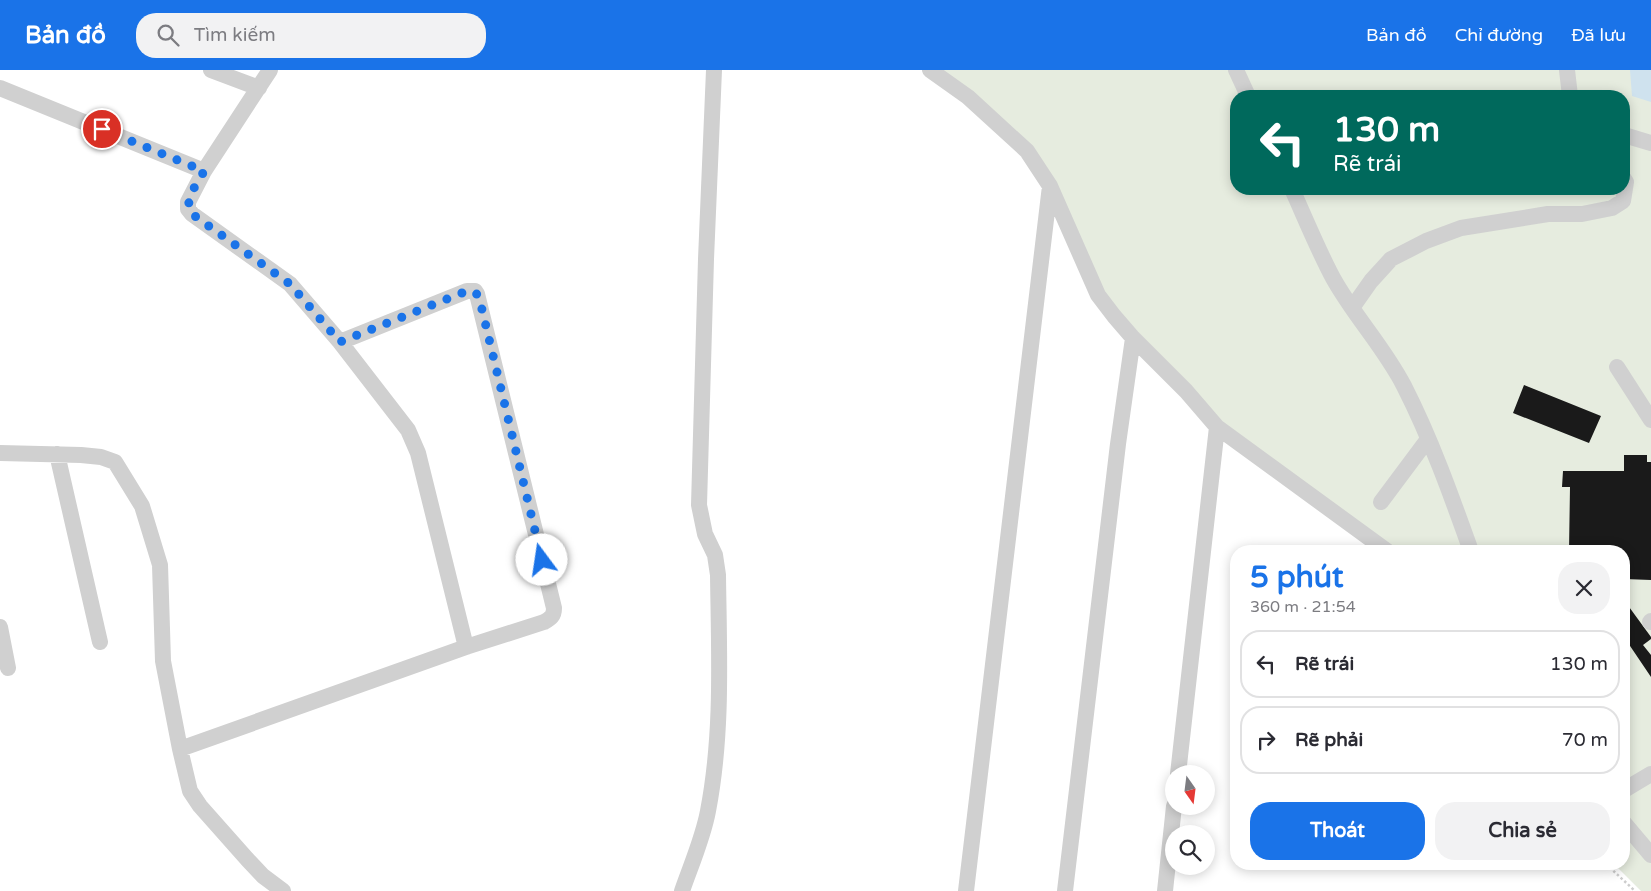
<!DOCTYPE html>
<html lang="vi">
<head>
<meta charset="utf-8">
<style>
	:root { --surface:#fff; --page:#f2f2f3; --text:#2b2b33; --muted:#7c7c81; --line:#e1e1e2; --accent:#1a73e8 }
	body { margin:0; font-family:"Varela Round",sans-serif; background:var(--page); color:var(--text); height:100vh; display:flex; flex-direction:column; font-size:19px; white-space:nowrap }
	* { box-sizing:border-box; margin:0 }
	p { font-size:16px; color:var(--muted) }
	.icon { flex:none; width:28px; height:28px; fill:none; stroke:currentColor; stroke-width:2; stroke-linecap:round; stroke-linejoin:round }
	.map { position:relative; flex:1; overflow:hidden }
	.details { position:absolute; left:1230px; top:475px; width:400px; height:325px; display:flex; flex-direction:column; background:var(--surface); border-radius:20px; box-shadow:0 2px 12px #0003 }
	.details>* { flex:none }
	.hud { position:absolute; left:1230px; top:20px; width:400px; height:105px; border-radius:20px; box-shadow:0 2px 12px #0003; background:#00695c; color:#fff; overflow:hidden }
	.needle { width:32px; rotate:166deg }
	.tools { position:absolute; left:1165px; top:695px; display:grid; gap:10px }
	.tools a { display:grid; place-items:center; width:50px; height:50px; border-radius:50%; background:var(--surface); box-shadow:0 2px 12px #0003; font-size:25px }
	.pin { position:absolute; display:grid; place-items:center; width:42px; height:42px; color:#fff; margin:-21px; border:2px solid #fff; border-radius:50%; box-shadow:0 1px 5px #0007 }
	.me { position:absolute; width:55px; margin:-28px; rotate:346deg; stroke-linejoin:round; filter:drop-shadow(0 0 4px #0008) }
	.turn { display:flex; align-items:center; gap:18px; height:105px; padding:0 20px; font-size:22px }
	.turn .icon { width:65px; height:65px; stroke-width:2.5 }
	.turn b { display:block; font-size:35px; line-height:42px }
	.round { display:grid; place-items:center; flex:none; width:52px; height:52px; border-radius:20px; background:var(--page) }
	.head { display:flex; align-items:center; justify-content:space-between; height:85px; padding:0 20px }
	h1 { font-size:30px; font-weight:700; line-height:38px; color:var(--accent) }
	.button { display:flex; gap:10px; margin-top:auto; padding:10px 20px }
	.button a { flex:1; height:58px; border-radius:20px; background:var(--accent); color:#fff; font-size:20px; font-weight:700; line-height:58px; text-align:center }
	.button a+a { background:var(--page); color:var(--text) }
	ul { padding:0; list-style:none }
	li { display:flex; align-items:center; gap:15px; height:68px; margin:0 10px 8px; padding:0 10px; border:2px solid var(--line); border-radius:20px }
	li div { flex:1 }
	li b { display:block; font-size:19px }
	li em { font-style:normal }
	header { display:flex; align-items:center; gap:30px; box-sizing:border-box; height:70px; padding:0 25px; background:var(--accent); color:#fff }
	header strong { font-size:24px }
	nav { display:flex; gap:28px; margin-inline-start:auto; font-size:18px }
	.search { width:350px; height:45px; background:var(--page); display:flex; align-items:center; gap:12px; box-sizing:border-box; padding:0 18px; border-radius:20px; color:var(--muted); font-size:19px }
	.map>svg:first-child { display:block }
</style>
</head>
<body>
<header>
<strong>Bản đồ</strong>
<div class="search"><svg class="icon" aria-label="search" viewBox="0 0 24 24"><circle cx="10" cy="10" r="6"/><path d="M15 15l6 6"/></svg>Tìm kiếm</div>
<nav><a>Bản đồ</a><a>Chỉ đường</a><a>Đã lưu</a></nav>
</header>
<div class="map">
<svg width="1651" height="821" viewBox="0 0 1651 821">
	<rect width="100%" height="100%" fill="#fff"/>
	<path fill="#e6ecdf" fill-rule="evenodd" d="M940 0H1651V821H1641L1614 794H1624V481H1396L1220 354 1103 223 1054 113ZM1236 26H1624V119H1236Z"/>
	<path fill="#cfe2ee" d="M1630 0H1651V32L1632 26Z"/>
	<path fill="#1a1a1a" d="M1524 315 1601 346 1589 373 1513 343Z
		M1624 385H1647V392H1651V510L1624 509V481H1569L1570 417H1562L1563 401H1624Z
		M1624 530 1651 567V569L1643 575 1651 585V607L1624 567Z"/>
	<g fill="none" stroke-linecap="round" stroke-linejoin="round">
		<path stroke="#cdcdcd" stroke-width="2.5" stroke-dasharray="2.5 2.5" stroke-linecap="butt" d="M1606 794 1635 821"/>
		<path stroke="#d0d0d0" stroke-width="16" d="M211 0 259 18
			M270 0 204 101 188 132V139L192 144 290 214 340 272 408 360 418 383 466 577
			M930 0 968 27 1027 81 1050 116 1098 225 1114 246 1133 268 1186 321 1217 357 1387 481
			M1236 0 1248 26
			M1567 0 1570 26
			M0 18 204 101
			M1624 65 1651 73
			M1292 119C1305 148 1318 180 1333 208 1354 246 1384 277 1404 316 1431 369 1451 425 1471 481
			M1352 238 1371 211 1391 189 1426 171 1461 158 1548 144H1582L1612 138 1623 131 1626 112 1624 109
			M1617 297 1651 350
			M0 383 81 385 101 387 115 392 142 436 160 495 163 591 180 679 190 721 200 736 247 789 263 806 283 821
			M57 384 100 572
			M1381 432 1428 369
			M1650 552 1651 551
			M0 557 8 598
			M180 679 466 577 544 552C551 548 554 546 554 538L477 224 475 221H467L340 272
			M1178 704 1217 357
			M1624 720 1651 704
			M1624 753 1651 785
			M682 821C691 795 703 768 708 741 723 663 719 584 718 505L715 485 705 464 699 435 706 189 714 0
			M966 821 1050 116
			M1065 821 1118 374 1133 268
			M1165 821 1174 736"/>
	</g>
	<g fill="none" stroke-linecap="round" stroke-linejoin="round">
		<path stroke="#1a73e8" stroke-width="9" stroke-dasharray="0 16.2" d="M102 59 204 101C198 113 182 131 192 144L290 214 340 272 467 221 475 222 479 227 542 490"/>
	</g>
</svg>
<div class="tools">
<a><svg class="needle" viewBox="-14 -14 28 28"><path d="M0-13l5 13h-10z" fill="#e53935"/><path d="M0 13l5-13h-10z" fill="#7c7c81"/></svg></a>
<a><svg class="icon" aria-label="search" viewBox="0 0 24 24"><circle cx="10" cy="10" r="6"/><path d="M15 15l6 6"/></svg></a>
</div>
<div class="pin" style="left:102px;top:59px;background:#d93025"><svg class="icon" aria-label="arrive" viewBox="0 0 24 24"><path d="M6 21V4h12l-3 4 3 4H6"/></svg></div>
<svg class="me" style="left:542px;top:490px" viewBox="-20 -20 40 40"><circle r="19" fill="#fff"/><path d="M0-13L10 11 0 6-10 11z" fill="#1a73e8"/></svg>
<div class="hud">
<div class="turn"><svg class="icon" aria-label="left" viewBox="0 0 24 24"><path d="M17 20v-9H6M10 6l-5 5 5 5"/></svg><div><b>130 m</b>Rẽ trái</div></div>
</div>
<section class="details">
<div class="head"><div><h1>5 phút</h1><p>360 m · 21:54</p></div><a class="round"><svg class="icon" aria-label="close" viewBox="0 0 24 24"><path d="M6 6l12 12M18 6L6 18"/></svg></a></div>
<ul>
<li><svg class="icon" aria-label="left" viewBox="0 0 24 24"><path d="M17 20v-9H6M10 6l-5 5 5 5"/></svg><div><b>Rẽ trái</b></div><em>130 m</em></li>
<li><svg class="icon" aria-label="right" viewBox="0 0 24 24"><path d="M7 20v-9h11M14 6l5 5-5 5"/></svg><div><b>Rẽ phải</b></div><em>70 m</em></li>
</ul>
<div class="button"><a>Thoát</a><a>Chia sẻ</a></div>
</section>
</div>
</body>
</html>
